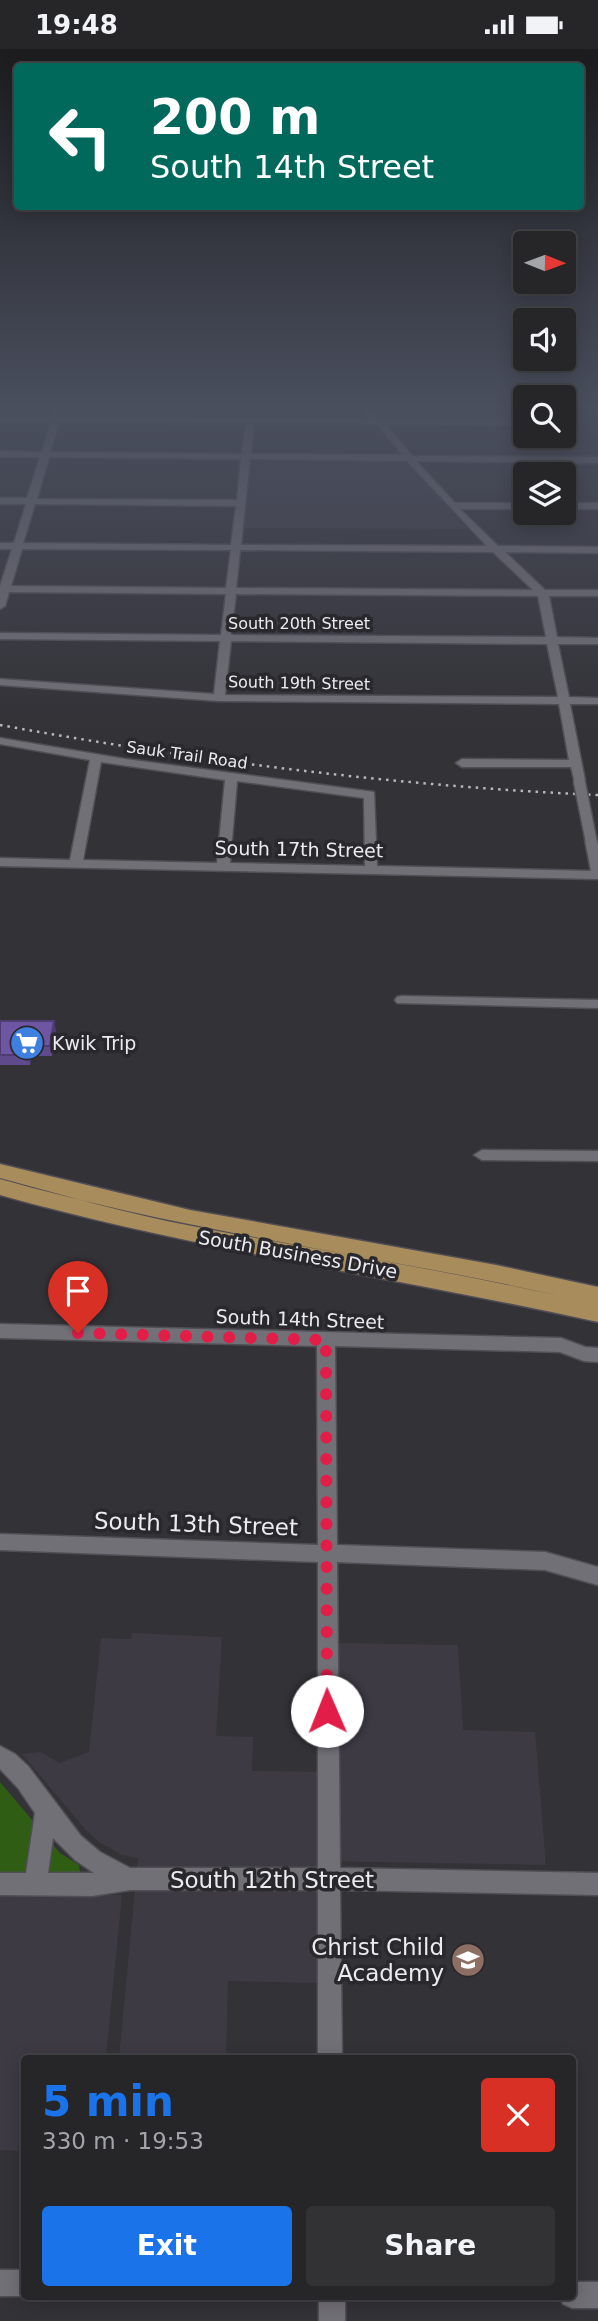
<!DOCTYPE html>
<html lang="en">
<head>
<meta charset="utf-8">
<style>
	:root { --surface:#262629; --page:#323235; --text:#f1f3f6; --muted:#a4a5a8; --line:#424346; --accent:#1a73e8 }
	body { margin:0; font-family:"DejaVu Sans",sans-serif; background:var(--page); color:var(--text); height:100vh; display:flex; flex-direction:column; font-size:26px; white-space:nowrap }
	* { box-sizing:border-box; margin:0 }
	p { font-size:23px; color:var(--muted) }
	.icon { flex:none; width:38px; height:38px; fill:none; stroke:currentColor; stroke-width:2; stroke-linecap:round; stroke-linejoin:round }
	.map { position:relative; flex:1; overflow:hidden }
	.drawer { position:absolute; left:21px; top:2006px; width:555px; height:245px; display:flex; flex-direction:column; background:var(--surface); border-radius:7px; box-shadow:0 4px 18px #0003,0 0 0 2px var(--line) }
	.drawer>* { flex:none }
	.hud { position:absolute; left:14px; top:14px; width:570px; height:147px; border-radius:7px; box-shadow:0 4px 18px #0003,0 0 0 2px var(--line); background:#00695c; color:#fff; overflow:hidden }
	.needle { width:46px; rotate:91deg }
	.controls { position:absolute; left:513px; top:182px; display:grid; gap:14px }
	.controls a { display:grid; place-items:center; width:63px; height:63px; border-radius:7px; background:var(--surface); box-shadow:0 4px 18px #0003,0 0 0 2px var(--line); font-size:35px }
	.pin { position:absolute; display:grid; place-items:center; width:60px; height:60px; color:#fff; margin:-72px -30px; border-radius:50% 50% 50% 0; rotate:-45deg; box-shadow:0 0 7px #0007 }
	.pin .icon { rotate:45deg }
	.me { position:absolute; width:77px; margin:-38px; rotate:359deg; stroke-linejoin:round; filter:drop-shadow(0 0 5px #0008) }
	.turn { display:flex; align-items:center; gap:24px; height:147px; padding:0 21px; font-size:32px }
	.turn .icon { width:91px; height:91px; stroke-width:2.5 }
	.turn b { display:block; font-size:49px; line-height:60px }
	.round { display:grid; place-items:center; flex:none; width:74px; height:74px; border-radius:7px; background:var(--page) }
	.headline { display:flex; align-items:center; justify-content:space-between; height:119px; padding:0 21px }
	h1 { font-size:42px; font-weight:600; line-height:52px; color:var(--accent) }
	.cta { display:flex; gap:14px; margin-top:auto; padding:14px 21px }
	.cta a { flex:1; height:80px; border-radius:7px; background:var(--accent); color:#fff; font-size:28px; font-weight:600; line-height:80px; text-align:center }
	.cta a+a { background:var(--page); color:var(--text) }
	.status { display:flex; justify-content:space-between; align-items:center; height:49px; padding:0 35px; background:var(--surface); direction:ltr }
	.status svg { height:19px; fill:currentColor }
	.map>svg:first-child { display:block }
</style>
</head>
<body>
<div class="status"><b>19:48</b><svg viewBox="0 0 49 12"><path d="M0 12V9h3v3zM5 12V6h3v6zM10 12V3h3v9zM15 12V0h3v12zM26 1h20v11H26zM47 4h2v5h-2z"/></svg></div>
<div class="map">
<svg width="598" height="2272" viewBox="0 0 598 2272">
	<rect width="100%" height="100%" fill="#333237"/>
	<path fill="#3d3a44" d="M401 411 408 414 468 480 244 479 252 412Z
		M132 1584 222 1588 216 1687 253 1688 252 1722 339 1723 338 1594 458 1596 463 1681 535 1683 546 1816 318 1812 317 1934 228 1932 226 2009H119L138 1809 122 1806 99 1793 85 1780 22 1705 41 1703 59 1714 89 1703 101 1589 131 1590Z
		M0 1846H122L106 2008 31 2006 30 2009H24V2054L18 2102 0 2101Z"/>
	<path fill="#2f5d13" d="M0 1733 60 1804 79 1816 80 1823 0 1826Z"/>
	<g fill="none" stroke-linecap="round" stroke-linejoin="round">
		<g stroke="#514f55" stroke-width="3">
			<path id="minor" d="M361 359H370L381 370H525V376L386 375 412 407 598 408V414L416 412 455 454H525V460H460L498 497 598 498V504L505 503 545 541H598V547H549L557 588 598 589V595H558L569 648 598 649V655H570L585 731 583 734H575L571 718H462L456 714 462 710 569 711 559 655 219 652 0 636V630L214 645 220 592 0 590V584L221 586 226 545 9 543 5 557 0 560V537L12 500H0V494H14L26 455H0V449H27L40 408H0V402L42 403 51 373H0V367L52 368 55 360H58L62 362 60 368 371 370ZM59 373 246 374 242 405 50 403ZM254 374 377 375 403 406 251 405ZM49 408 241 410 237 451 37 450ZM250 410 407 412 487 497 241 496ZM35 455 236 457 231 496 23 494ZM22 500 231 501 226 539 11 537ZM240 501 493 503 533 541 236 539ZM236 545 538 547 546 588 231 586ZM231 592 547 595 558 648 225 646Z
				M564 359H569L571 375H564Z
				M564 454H598V460H564Z
				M0 689 125 710 374 743 377 817 591 822 585 791 591 787 595 788 598 795V830L0 817V809L70 811 90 711 0 695ZM101 713 225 731 217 814 83 811ZM237 732 364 749 365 817 230 814Z
				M402 947 598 951V959L397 954 395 951 397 948Z
				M482 1101 598 1102V1112L482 1111 474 1106Z
				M0 1275 561 1289 585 1298 598 1299V1313L584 1312 560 1303 335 1297 337 1496 545 1503 598 1518V1536L545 1521 337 1513 340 1819 598 1824V1846L340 1841 342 2009H318V1841H130L92 1847 0 1846V1824H26L35 1764 18 1739 0 1720V1697L15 1705 28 1717 81 1787 100 1803 130 1819H318V1513L0 1501V1485L318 1496 317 1297 0 1289ZM53 1789 75 1811 94 1824H48Z
				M0 2221H24V2247H0Z
				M572 2233H598V2259H572L563 2255 559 2247H572Z
				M319 2247H345V2272H319Z"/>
		</g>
		<g stroke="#514f55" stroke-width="3">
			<path id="major" d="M0 1115 190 1161 496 1216 598 1238V1273C399 1229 197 1201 0 1146V1130C184 1182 373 1206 560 1247 438 1219 314 1201 192 1177 127 1165 64 1146 0 1129Z"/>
		</g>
		<use href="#minor" fill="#727077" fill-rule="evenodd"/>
		<use href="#major" fill="#a98c5c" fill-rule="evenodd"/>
		<path stroke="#b8b7bc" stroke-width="2.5" stroke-dasharray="2.5 5" stroke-linecap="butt" d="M0 676C198 712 397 737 598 746"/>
		<g stroke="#514f55" stroke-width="14" stroke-linecap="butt">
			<path id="minor-bridge" d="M579 731 591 791"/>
		</g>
		<use href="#minor-bridge" stroke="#727077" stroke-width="11"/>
	</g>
	<path fill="#5f4a8c" d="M0 972 56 982 52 1007H32L30 1016H0Z"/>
	<path fill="#4e3c72" d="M54 972 56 982 52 1007 50 997Z
		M30 997 32 1007 30 1016 28 1006Z"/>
	<path fill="#6f56a3" stroke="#4e3c72" stroke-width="2" d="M0 972H54L50 997H30L28 1006H0Z"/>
	<linearGradient id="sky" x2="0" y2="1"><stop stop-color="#1c1c1e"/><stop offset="0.53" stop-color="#4a4f5e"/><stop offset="1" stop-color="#4a4f5e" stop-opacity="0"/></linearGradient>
	<rect width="598" height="677" fill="url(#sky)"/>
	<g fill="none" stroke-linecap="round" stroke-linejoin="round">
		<path stroke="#e11d48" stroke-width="12" stroke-dasharray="0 21.6" d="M78 1284 326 1291 327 1662"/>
	</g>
	<defs>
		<g id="supermarket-disc" transform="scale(1.75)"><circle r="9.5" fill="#3f7fe0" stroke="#29282d"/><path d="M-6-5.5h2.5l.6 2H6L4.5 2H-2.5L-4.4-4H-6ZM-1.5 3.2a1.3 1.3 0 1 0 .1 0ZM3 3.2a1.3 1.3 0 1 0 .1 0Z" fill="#fff"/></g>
		<g id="school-disc" transform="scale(1.75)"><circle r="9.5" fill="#8d6e63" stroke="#29282d"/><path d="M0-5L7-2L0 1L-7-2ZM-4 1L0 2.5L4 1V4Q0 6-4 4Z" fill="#fff"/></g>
	</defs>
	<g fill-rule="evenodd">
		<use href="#supermarket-disc" x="27" y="994"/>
		<use href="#school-disc" x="468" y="1911"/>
	</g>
	<g text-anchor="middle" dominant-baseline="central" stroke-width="7" stroke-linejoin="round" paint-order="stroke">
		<g font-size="16" fill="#ebeaee" stroke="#29282d">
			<text x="299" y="574">South 20th Street</text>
			<text transform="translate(299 634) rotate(1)">South 19th Street</text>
			<text transform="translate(187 706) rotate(8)">Sauk Trail Road</text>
		</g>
		<g font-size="19" fill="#ebeaee" stroke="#29282d">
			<text transform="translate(299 800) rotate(1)">South 17th Street</text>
			<text transform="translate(298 1205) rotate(10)">South Business Drive</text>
			<text transform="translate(300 1270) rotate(2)">South 14th Street</text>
		</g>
		<g font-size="19" fill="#ebeaee" stroke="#29282d" text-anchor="start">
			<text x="52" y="994">Kwik Trip</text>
		</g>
		<g font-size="23" fill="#ebeaee" stroke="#29282d">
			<text transform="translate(196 1475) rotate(2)">South 13th Street</text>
			<text x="272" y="1831">South 12th Street</text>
		</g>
		<g font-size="23" fill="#ebeaee" stroke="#29282d" text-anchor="end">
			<text x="444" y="1898">Christ Child<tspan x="444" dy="26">Academy</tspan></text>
		</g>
	</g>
</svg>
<div class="controls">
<a><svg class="needle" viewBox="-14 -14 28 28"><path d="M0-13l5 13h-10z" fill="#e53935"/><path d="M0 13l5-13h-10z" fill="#a4a5a8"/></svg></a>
<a><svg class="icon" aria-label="sound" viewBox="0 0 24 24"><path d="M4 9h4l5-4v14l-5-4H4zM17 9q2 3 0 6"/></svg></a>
<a><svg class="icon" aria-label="search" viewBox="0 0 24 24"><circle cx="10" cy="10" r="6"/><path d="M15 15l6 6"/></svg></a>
<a><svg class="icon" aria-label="layers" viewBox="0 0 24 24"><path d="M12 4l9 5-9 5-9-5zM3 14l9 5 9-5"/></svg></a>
</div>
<div class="pin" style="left:78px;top:1284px;background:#d93025"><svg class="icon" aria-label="arrive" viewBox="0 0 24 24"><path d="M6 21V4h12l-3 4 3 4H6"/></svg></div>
<svg class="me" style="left:327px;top:1662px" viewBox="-20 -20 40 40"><circle r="19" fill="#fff"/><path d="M0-13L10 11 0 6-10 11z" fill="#e11d48"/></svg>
<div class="hud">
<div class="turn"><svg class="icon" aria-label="left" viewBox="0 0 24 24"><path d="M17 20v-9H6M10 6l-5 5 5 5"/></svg><div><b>200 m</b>South 14th Street</div></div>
</div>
<section class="drawer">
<div class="headline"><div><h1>5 min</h1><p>330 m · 19:53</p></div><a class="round" style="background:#d93025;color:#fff"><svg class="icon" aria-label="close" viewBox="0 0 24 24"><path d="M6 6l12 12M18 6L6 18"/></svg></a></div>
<div class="cta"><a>Exit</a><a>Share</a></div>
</section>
</div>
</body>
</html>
